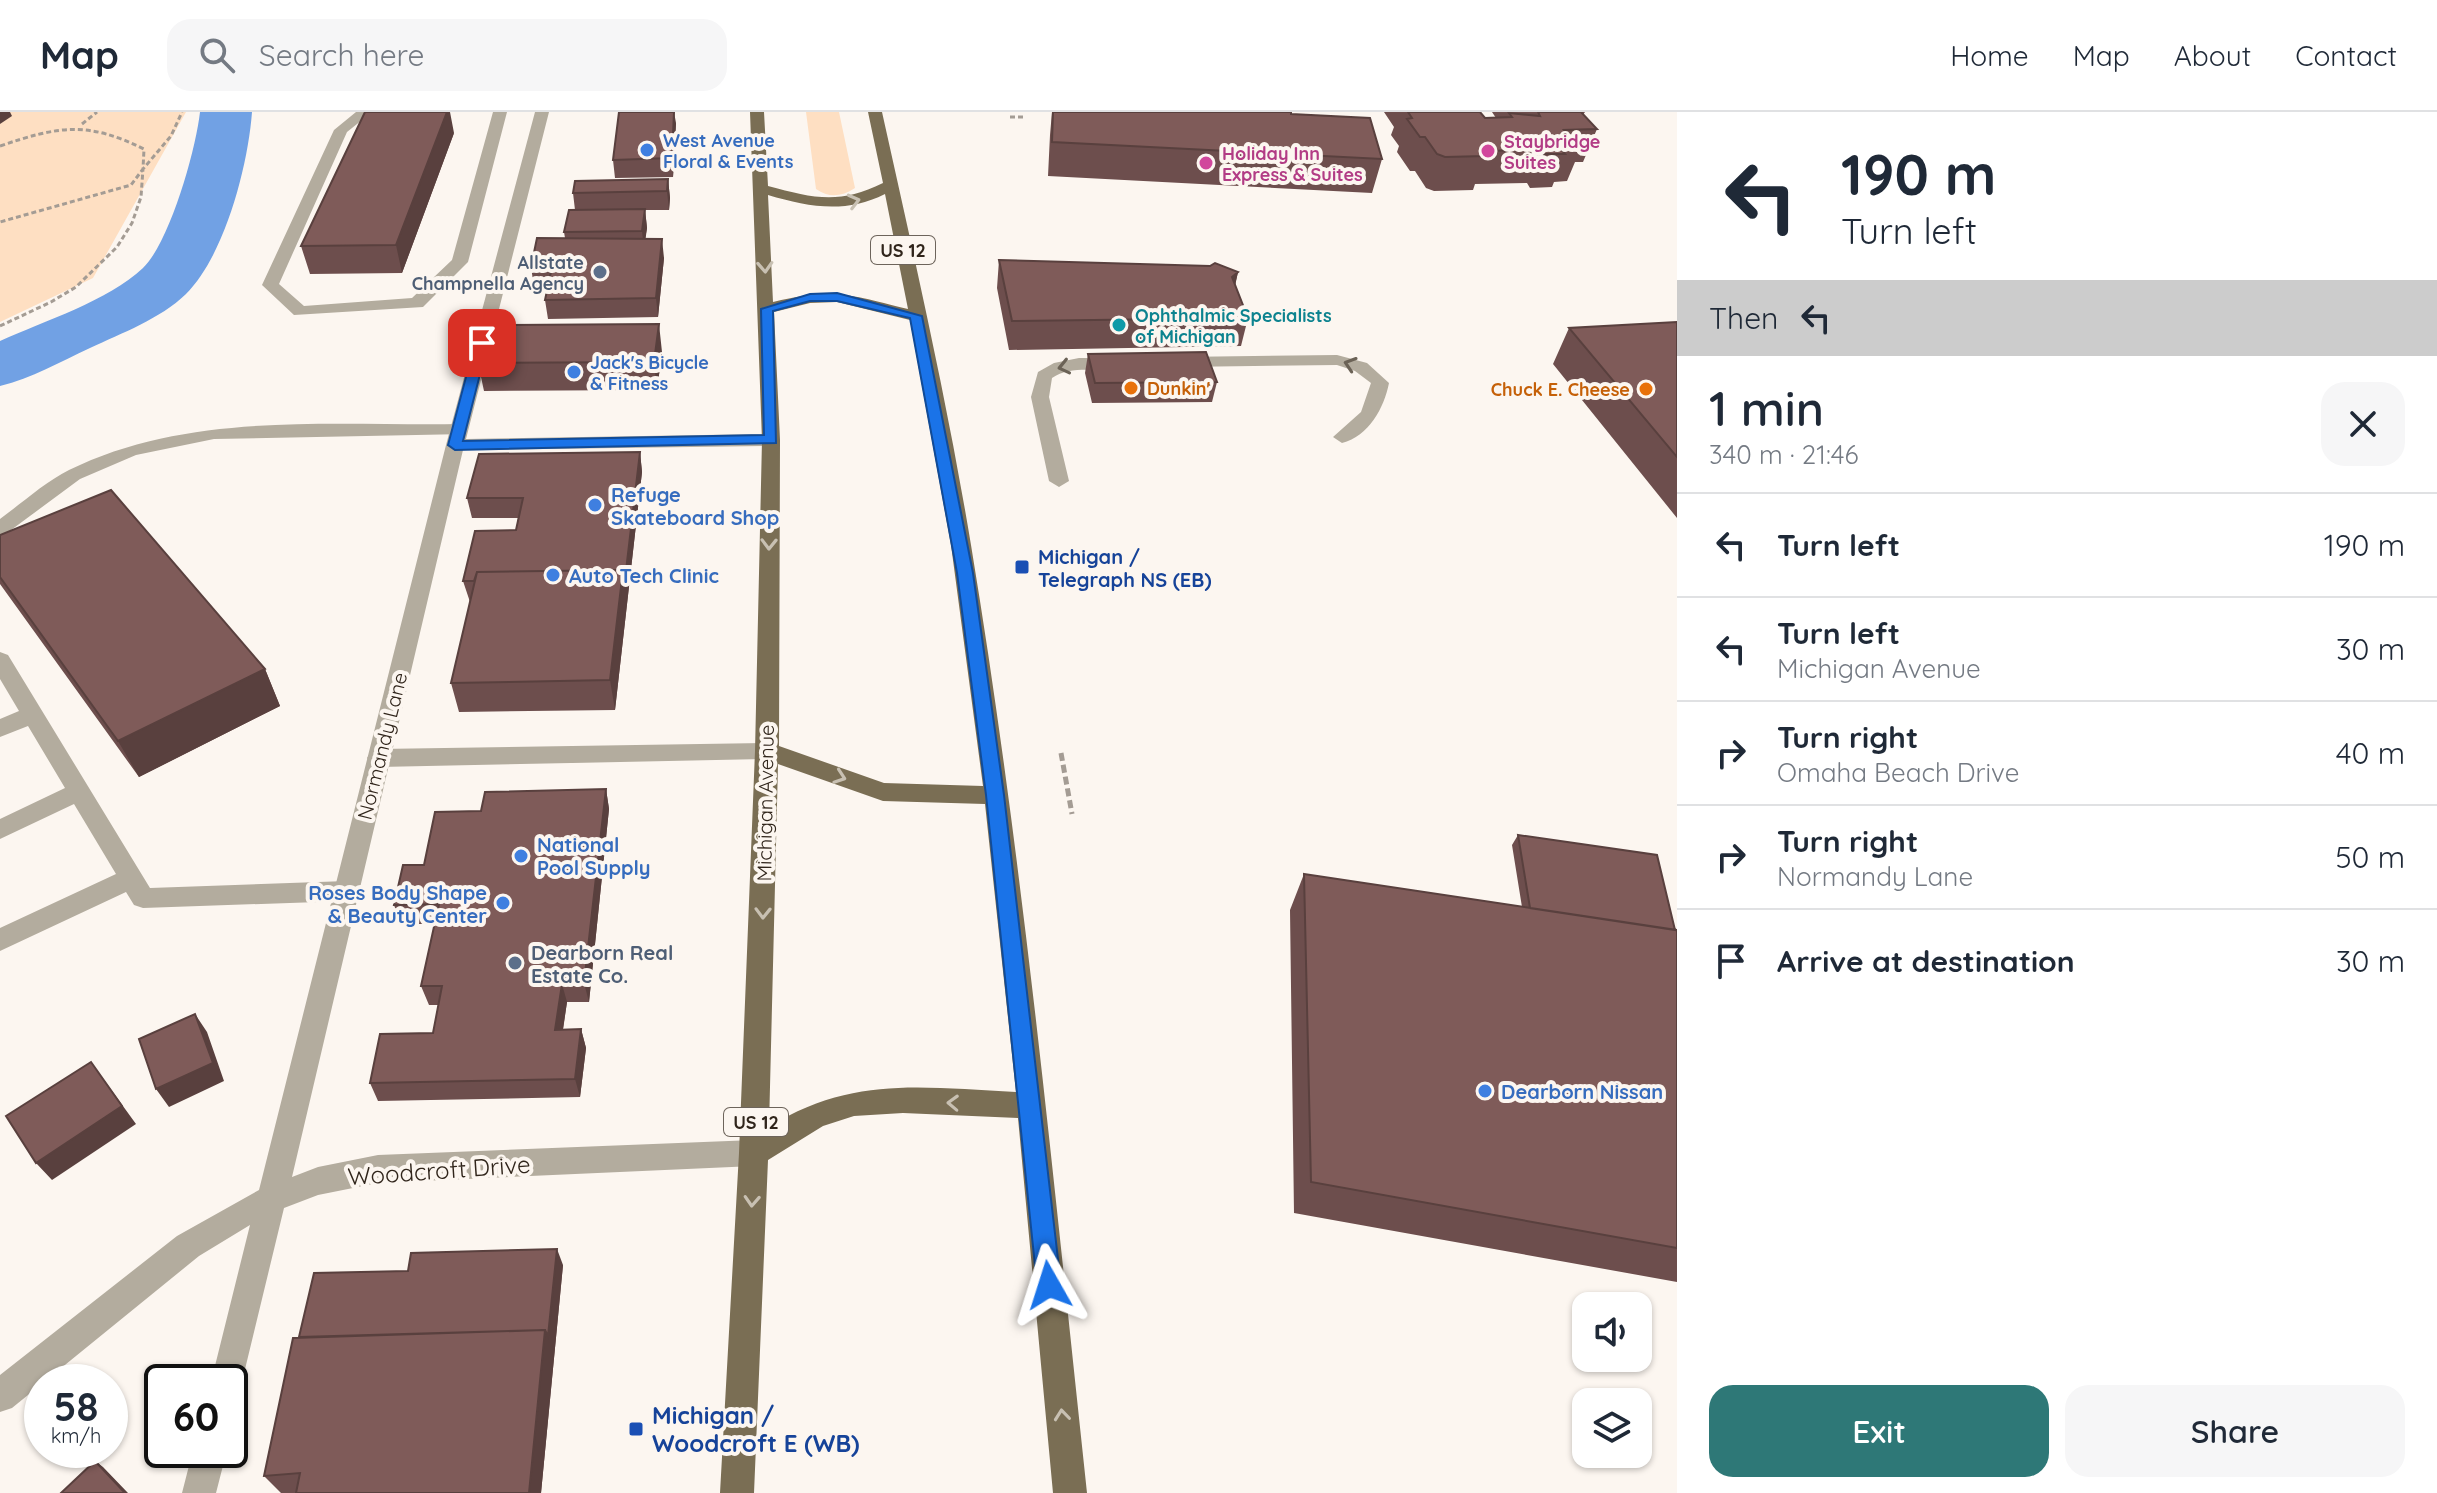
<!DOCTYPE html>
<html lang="en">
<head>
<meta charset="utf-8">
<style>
	:root { --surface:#fff; --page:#f6f6f7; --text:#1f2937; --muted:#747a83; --line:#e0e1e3; --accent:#2e7877 }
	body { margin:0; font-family:Quicksand,sans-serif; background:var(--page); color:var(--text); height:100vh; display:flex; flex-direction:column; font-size:30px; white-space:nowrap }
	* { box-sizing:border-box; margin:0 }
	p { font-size:26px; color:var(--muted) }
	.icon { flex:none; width:44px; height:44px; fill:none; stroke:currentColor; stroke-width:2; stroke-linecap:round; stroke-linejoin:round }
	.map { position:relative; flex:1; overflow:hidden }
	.panel { display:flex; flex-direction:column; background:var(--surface); width:760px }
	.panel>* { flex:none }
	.guide { background:#fff; color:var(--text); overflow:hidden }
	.buttons { position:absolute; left:1572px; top:1180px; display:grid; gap:16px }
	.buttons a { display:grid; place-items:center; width:80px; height:80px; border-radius:16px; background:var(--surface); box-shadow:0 2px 6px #0004; font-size:40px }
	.speed { position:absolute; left:24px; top:1252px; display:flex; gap:16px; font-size:40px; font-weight:700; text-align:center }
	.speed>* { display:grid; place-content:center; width:104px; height:104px; border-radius:50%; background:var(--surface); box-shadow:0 2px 6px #0004; line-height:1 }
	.speed small { font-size:20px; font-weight:400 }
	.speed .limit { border:4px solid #111; border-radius:12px; background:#fff; color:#111 }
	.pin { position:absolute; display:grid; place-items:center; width:68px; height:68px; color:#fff; margin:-34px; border-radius:16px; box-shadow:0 4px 12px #0006 }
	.me { position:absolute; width:88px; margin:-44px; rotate:354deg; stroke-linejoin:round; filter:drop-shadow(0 0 6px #0008) }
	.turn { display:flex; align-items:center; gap:28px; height:168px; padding:0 32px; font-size:36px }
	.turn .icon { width:104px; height:104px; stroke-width:2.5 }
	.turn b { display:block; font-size:56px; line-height:68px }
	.then { display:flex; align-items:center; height:76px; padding:0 32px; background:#0003; gap:16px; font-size:30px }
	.round { display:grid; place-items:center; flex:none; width:84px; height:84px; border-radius:24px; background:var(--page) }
	.headline { display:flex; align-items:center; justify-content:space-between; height:136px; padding:0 32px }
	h1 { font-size:48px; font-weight:600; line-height:60px }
	.primary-button { display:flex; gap:16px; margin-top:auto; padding:16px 32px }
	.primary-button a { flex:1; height:92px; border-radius:24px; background:var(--accent); color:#fff; font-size:32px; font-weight:600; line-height:92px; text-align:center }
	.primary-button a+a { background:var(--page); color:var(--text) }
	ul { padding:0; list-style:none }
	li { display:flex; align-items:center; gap:24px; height:104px; padding:0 32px; border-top:2px solid var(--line) }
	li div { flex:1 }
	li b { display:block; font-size:30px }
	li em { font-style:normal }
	header { display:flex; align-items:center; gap:48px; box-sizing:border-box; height:112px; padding:0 40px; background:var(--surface); border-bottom:2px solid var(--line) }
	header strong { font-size:38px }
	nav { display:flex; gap:44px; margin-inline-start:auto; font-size:28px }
	.search { width:560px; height:72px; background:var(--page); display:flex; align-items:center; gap:20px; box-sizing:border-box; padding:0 28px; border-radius:24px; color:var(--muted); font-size:30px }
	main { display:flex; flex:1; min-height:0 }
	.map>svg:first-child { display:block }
</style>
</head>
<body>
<header>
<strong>Map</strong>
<div class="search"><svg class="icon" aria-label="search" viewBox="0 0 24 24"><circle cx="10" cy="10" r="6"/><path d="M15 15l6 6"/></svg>Search here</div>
<nav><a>Home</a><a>Map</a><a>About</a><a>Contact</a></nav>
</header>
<main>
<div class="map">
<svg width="1677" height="1381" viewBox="0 0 1677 1381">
	<rect width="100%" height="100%" fill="#fcf6f0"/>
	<path fill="#fedfc2" d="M0 0H186L93 166 0 210Z
		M806 0H839L855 76C841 85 829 86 816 77Z"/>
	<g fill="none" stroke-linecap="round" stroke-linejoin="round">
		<path fill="#71a1e4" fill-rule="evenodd" d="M200 0H252C248 54 225 143 186 182 160 207 122 221 90 236 60 250 32 266 0 274V229C44 209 108 189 143 156 170 130 196 37 200 0Z"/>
		<path stroke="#a49c94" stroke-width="3" stroke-dasharray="5 3" stroke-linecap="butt" d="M1010 5H1024
			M82 12 97 0
			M0 34C59 14 87 9 144 37L143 57 131 73 0 110
			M0 214 51 190 76 175 117 135 132 111 141 85 143 57 171 24 182 0"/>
		<path stroke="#a49c94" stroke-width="5" stroke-dasharray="8 4" stroke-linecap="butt" d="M1061 641 1072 702"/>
		<path fill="#b3ac9e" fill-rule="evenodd" d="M356 0H372L347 20 279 172 304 194 412 186 452 148 493 0H507L468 150 423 195 294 203 262 173 334 18Z
			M1337 243 1367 251 1389 271C1384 296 1369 324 1342 331L1333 325 1361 300 1371 271 1355 259 1337 253 1180 255 1171 250 1180 245Z
			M1079 246H1119L1128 251C1112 266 1075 249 1052 266L1049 285 1069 369 1059 375 1049 369 1031 285 1038 260 1054 251Z
			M459 312 466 314 468 318 466 322 214 327 136 343 80 367 7 421 0 423V407C22 391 45 370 69 358 189 299 329 314 459 312Z
			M0 540 8 543 150 776 347 769 356 772 360 779 356 786 347 789 143 796 134 793 126 780 0 839V816L116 762 74 692 0 727V707L65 676 28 614 0 625V607L19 599 0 567Z
			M767 631 775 633 779 639 775 645 767 647 379 655 371 652 367 646 371 640 379 637Z"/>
		<path fill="#b3ac9e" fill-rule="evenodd" d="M535 0H549L466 327 771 322 780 328 771 334 463 338 292 1065 318 1055 378 1043 754 1028 764 1032 769 1041 764 1050 754 1054 378 1071 318 1083 284 1096 239 1282 230 1285V1270H211L250 1113 199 1144 12 1296 0 1300V1263L177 1124 259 1078 446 333Z
			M193 1338H227L216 1381H182Z"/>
		<path fill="#7a6e54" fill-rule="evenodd" d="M750 0H764L768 74C813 86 839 93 883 71L868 0H882C914 144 947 288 971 433 1023 747 1053 1065 1087 1381H1053L1018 1006 903 1001 854 1004 823 1014 768 1048 754 1381H720L739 1041 755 639 762 328ZM885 82 908 197C851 183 833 175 773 190L768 83C809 95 845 102 885 82ZM837 190 910 208 951 433 983 674 884 671 779 634 780 328 774 200 810 191ZM778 652 883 689 985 692 1016 980C923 976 853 963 769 1015Z"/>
	</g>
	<path fill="#6d4e4d" d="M1052 0H1291V2L1382 47 1372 81 1048 64 1050 23Z
		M1384 0H1480L1485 6H1496L1492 0H1585L1583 3 1597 17 1583 50H1575L1567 69 1554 70 1552 75 1530 76 1527 71 1475 72 1473 78 1434 79 1426 76 1415 59H1410L1397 40 1399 34 1391 23 1394 15Z
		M676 11 673 65 615 66 613 48Z
		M454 21 402 161 310 162 301 134Z
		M668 67 670 86 669 98H645L647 116 645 127 664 146 658 205 548 207 545 188 548 174 534 175 531 155 565 126 564 120 575 98 573 81Z
		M999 148 1238 160 1235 173 1248 206 1241 234 1009 238 997 176Z
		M1677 210V406L1553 252 1569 216Z
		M662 240 657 278 484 279 478 251Z
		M1088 242 1217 270 1212 290 1092 291 1085 261Z
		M640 340 642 360 615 598 459 600 451 571 470 490 463 469 516 418 518 406H472L467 386Z
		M0 423 265 557 280 594 139 665 0 472Z
		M606 677 609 697 589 890H567L563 918 581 917 586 936 580 985 378 989 370 971 433 921 439 893H429L421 874 435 812H401L394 793 424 753 481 699Z
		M1518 723 1677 818V1170L1294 1101 1290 798 1304 762 1522 795 1512 733Z
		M563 1153 541 1381H281L264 1364 299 1225 408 1159Z"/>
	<path fill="#59403e" d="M0 0H10L12 4 0 12Z
		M447 0H450L454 21 402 161 396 133Z
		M674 0 676 11 673 65 672 46Z
		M668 67 670 86 669 98 667 79Z
		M645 97 647 116 644 138 642 119Z
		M662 127 664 146 658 205 656 186Z
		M1238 160 1232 188V165Z
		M659 212 662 240 657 278 654 250Z
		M640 340 642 360 615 598 610 568 623 458Z
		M265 557 280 594 139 665 118 629Z
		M606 677 609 697 589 890 584 871Z
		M562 872 567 890 560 936 555 918Z
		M195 902 207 920 224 969 169 995 156 977Z
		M581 917 586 936 580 985 575 967Z
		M91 950 136 1012 52 1068 36 1051Z
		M557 1137 563 1153 541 1381H529L545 1218Z
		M95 1349 103 1355 128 1381H125Z"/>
	<path fill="#7f5b59" stroke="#59403e" stroke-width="2" d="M365 0H447L396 133 301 134Z
		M619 0H674L672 46 613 48Z
		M1053 0H1291V2L1370 6 1382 47 1052 30Z
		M1408 0H1480L1485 6 1512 5 1509 1 1540 4 1538 0H1581L1597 17 1564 18 1580 36H1560L1565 42H1543L1540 38 1481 39 1485 44 1445 45 1437 42 1425 25H1420L1407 7 1412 6Z
		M668 67 667 79 573 81 575 69Z
		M645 97 642 119 564 120 569 98Z
		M537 126 662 127 656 186 545 188 552 155H531Z
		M999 148 1210 154 1215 151 1238 160 1232 165 1248 206 1012 209Z
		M1677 210V345L1569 216Z
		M659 212 654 250 478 251 489 213Z
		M1206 240 1217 270 1095 271 1088 242Z
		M640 340 625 467 623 458 477 460 474 469H463L475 419 516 418 523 386H467L479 342Z
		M111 378 265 557 118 629 0 465V423Z
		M623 458 610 568 451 571 477 460Z
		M606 677 584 871 562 872 555 918 581 917 575 967 370 971 380 922 433 921 442 874H421L439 792 394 793 403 753H424L435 700 481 699 485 680Z
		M1518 723 1657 743 1675 818 1530 796Z
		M1304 762 1677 818V1136L1311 1070Z
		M195 902 213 951 156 977 139 927Z
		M91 950 122 994 36 1051 6 1004Z
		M557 1137 548 1224 545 1218 299 1225 314 1161 408 1159 411 1141Z
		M545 1218 529 1381H296L300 1361 264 1364 293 1226Z
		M95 1349 125 1381H61Z"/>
	<defs><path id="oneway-chevron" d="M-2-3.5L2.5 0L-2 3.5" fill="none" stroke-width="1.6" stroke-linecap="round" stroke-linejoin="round" transform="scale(2)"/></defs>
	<g stroke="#c8c0b2">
		<use href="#oneway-chevron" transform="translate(854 89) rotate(-14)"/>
		<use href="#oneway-chevron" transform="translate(765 155) rotate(87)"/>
		<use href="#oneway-chevron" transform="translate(769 432) rotate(91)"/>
		<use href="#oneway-chevron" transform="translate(840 665) rotate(19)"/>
		<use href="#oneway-chevron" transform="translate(763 801) rotate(91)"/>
		<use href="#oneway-chevron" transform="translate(953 991) rotate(-178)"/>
		<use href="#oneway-chevron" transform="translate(752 1089) rotate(93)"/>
		<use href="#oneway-chevron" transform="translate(1062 1303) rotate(-96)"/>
	</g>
	<g stroke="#6b6256">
		<use href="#oneway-chevron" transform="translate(1350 252) rotate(-162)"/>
		<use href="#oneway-chevron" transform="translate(1064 255) rotate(167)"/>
	</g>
	<path fill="#1a73e8" stroke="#114b97" stroke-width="2" d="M837 181 922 204 973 461 1004 683 1061 1173 1057 1181 1049 1184 1041 1181 1037 1173 986 683 957 461 910 206 837 189H810L773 199 776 331 455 338 448 333 475 231 482 227 488 231 463 329 764 323 761 197 810 182Z"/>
	<g fill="#3f7fe0" stroke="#fcf6f0" stroke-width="3">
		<circle cx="647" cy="38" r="8"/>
		<circle cx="574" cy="260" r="8"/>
		<circle cx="595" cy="393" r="8"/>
		<circle cx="553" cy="463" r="8"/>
		<circle cx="521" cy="744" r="8"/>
		<circle cx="503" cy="791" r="8"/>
		<circle cx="1485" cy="979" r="8"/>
	</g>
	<g fill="#d1479c" stroke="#fcf6f0" stroke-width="3">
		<circle cx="1488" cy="39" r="8"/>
		<circle cx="1206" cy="51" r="8"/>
	</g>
	<g fill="#5c6f8a" stroke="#fcf6f0" stroke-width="3">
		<circle cx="600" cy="160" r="8"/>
		<circle cx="515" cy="851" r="8"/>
	</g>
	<circle fill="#0f9aa8" stroke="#fcf6f0" stroke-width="3" cx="1119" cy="213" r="8"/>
	<g fill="#e8710a" stroke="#fcf6f0" stroke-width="3">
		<circle cx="1131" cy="276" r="8"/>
		<circle cx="1646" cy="277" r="8"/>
	</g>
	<g fill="#1a4fb4" stroke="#fcf6f0" stroke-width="3">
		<rect x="1014" y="447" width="16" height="16" rx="4"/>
		<rect x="628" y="1309" width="16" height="16" rx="4"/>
	</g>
	<g text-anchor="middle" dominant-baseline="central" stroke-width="8" stroke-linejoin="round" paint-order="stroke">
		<g font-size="18" font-weight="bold" fill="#366cbe" stroke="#fcf6f0" text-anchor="start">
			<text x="663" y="28">West Avenue<tspan x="663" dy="21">Floral &amp; Events</tspan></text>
			<text x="590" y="250">Jack's Bicycle<tspan x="590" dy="21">&amp; Fitness</tspan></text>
		</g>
		<g font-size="18" font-weight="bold" fill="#b23c85" stroke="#fcf6f0" text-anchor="start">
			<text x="1504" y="29">Staybridge<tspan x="1504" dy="21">Suites</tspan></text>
			<text x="1222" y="41">Holiday Inn<tspan x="1222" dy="21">Express &amp; Suites</tspan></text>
		</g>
		<g fill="#fcf6f0" stroke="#6d645b" stroke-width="2">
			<rect x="871" y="124" width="64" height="28" rx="6"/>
			<rect x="724" y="996" width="64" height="28" rx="6"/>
		</g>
		<g font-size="18" font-weight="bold" fill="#30251b">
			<text x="903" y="138">US 12</text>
			<text x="756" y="1010">US 12</text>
		</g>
		<g font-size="18" font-weight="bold" fill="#4e5e75" stroke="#fcf6f0" text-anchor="end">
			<text x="584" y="150">Allstate<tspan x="584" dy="21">Champnella Agency</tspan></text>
		</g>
		<g font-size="18" font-weight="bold" fill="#0d838f" stroke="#fcf6f0" text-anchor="start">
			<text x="1135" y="203">Ophthalmic Specialists<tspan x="1135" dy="21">of Michigan</tspan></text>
		</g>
		<g font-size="18" font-weight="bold" fill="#c56008" stroke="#fcf6f0" text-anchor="start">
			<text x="1147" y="276">Dunkin'</text>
			<text x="1630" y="277" text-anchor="end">Chuck E. Cheese</text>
		</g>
		<g font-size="20" font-weight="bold" fill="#366cbe" stroke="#fcf6f0" text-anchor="start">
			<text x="611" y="382">Refuge<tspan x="611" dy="23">Skateboard Shop</tspan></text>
			<text x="569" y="463">Auto Tech Clinic</text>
			<text x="537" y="732">National<tspan x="537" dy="23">Pool Supply</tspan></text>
			<text x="487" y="780" text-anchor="end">Roses Body Shape<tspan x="487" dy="23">&amp; Beauty Center</tspan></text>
			<text x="1501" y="979">Dearborn Nissan</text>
		</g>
		<g font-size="20" font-weight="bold" fill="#164399" stroke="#fcf6f0" text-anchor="start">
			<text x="1038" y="444">Michigan /<tspan x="1038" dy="23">Telegraph NS (EB)</tspan></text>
		</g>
		<g font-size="20" fill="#30251b" stroke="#fcf6f0">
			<text transform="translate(382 634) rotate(-76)">Normandy Lane</text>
			<text transform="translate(765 691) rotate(-89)">Michigan Avenue</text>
		</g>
		<g font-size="20" font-weight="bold" fill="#4e5e75" stroke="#fcf6f0" text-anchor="start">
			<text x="531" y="840">Dearborn Real<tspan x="531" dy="23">Estate Co.</tspan></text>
		</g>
		<g font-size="24" fill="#30251b" stroke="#fcf6f0">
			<text transform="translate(439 1058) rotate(-4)">Woodcroft Drive</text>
		</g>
		<g font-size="24" font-weight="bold" fill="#164399" stroke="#fcf6f0" text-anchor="start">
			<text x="652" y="1303">Michigan /<tspan x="652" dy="28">Woodcroft E (WB)</tspan></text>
		</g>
	</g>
</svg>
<div class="buttons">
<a><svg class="icon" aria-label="sound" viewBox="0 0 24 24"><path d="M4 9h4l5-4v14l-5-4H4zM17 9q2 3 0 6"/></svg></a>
<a><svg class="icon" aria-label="layers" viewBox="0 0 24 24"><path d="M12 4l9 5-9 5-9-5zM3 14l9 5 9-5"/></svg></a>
</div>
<div class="speed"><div>58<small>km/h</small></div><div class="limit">60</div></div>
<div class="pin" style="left:482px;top:231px;background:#d93025"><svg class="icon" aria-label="arrive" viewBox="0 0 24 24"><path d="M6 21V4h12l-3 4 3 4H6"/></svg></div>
<svg class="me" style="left:1049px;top:1173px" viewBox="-20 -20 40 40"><path d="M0-17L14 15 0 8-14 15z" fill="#1a73e8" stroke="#fff" stroke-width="4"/></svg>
</div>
<section class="panel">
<div class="guide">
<div class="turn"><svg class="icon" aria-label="left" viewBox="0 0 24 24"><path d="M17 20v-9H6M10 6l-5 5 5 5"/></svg><div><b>190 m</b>Turn left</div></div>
<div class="then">Then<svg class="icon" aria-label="left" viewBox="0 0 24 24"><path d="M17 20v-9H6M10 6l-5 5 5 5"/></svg></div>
</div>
<div class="headline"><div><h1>1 min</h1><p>340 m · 21:46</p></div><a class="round"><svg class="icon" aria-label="close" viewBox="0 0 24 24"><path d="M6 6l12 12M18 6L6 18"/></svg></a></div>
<ul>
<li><svg class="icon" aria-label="left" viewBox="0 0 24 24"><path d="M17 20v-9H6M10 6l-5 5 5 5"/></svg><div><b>Turn left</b></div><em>190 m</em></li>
<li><svg class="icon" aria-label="left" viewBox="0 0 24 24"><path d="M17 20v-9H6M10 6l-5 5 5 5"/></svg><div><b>Turn left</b><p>Michigan Avenue</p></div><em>30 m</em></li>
<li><svg class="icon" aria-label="right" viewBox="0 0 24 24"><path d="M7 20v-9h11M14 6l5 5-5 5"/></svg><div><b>Turn right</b><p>Omaha Beach Drive</p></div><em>40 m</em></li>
<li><svg class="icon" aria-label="right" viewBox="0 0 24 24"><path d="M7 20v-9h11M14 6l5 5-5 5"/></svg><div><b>Turn right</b><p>Normandy Lane</p></div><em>50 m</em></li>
<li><svg class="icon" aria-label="arrive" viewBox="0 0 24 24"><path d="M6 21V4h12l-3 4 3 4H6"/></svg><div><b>Arrive at destination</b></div><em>30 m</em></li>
</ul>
<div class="primary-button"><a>Exit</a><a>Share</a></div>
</section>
</main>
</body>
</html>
